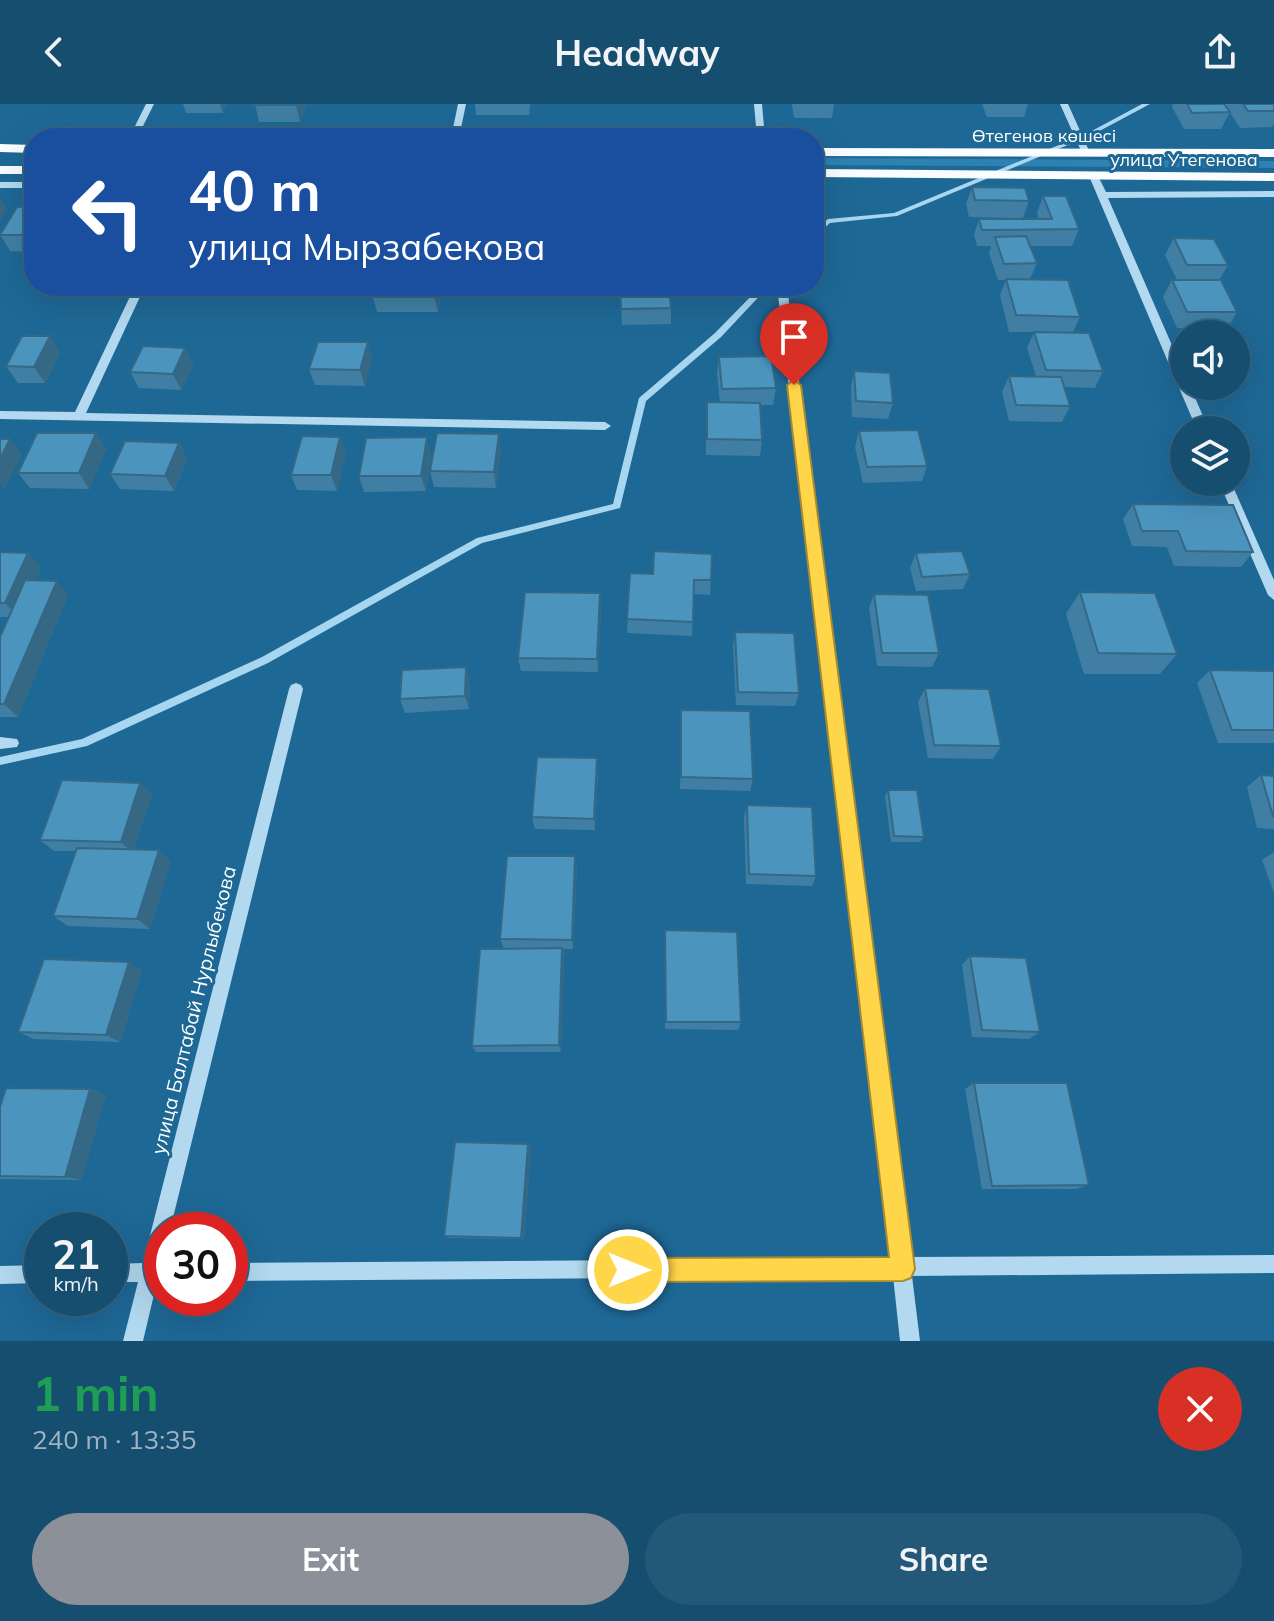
<!DOCTYPE html>
<html lang="en">
<head>
<meta charset="utf-8">
<style>
	:root { --surface:#164e70; --page:#235878; --text:#f1f3f6; --muted:#9eb4c3; --line:#356583; --accent:#8c9099 }
	body { margin:0; font-family:Mulish,sans-serif; background:var(--page); color:var(--text); height:100vh; display:flex; flex-direction:column; font-size:30px; white-space:nowrap }
	* { box-sizing:border-box; margin:0 }
	p { font-size:26px; color:var(--muted) }
	.icon { flex:none; width:44px; height:44px; fill:none; stroke:currentColor; stroke-width:2; stroke-linecap:round; stroke-linejoin:round }
	.map { position:relative; height:1237px; overflow:hidden }
	.panel { display:flex; flex-direction:column; background:var(--surface); flex:1 }
	.panel>* { flex:none }
	.guide { position:absolute; left:24px; top:24px; width:800px; height:168px; border-radius:32px; box-shadow:0 8px 32px #0002,0 0 0 2px var(--line); background:#1a4fa0; color:#fff; overflow:hidden }
	.tools { position:absolute; left:1170px; top:216px; display:grid; gap:16px }
	.tools a { display:grid; place-items:center; width:80px; height:80px; border-radius:50%; background:var(--surface); box-shadow:0 8px 32px #0002,0 0 0 2px var(--line); font-size:40px }
	.speed { position:absolute; left:24px; top:1108px; display:flex; gap:16px; font-size:40px; font-weight:700; text-align:center }
	.speed>* { display:grid; place-content:center; width:104px; height:104px; border-radius:50%; background:var(--surface); box-shadow:0 8px 32px #0002,0 0 0 2px var(--line); line-height:1 }
	.speed small { font-size:20px; font-weight:400 }
	.speed .limit { border:12px solid #d22; background:#fff; color:#111 }
	.pin { position:absolute; display:grid; place-items:center; width:68px; height:68px; color:#fff; margin:-82px -34px; border-radius:50% 50% 50% 0; rotate:-45deg; box-shadow:0 0 8px #0007 }
	.pin .icon { rotate:45deg }
	.me { position:absolute; width:88px; margin:-44px; rotate:90deg; stroke-linejoin:round; filter:drop-shadow(0 0 6px #0008) }
	.turn { display:flex; align-items:center; gap:28px; height:168px; padding:0 32px; font-size:36px }
	.turn .icon { width:104px; height:104px; stroke-width:2.5 }
	.turn b { display:block; font-size:56px; line-height:68px }
	.round { display:grid; place-items:center; flex:none; width:84px; height:84px; border-radius:42px; background:var(--page) }
	.summary { display:flex; align-items:center; justify-content:space-between; height:136px; padding:0 32px }
	h1 { font-size:48px; font-weight:700; line-height:60px; color:#1e9e55 }
	.button { display:flex; gap:16px; margin-top:auto; padding:16px 32px }
	.button a { flex:1; height:92px; border-radius:48px; background:var(--accent); color:#fff; font-size:32px; font-weight:700; line-height:92px; text-align:center }
	.button a+a { background:var(--page); color:var(--text) }
	header { display:flex; justify-content:space-between; align-items:center; height:104px; padding:0 32px; background:var(--surface); font-size:36px; font-weight:700 }
	.map>svg:first-child { display:block }
</style>
</head>
<body>
<header><svg class="icon" aria-label="back" viewBox="0 0 24 24"><path d="M15 5l-7 7 7 7"/></svg>Headway<svg class="icon" aria-label="share" viewBox="0 0 24 24"><path d="M12 15V3M7 8l5-5 5 5M5 13v7h14v-7"/></svg></header>
<div class="map">
<svg width="1274" height="1237" viewBox="0 0 1274 1237">
	<rect width="100%" height="100%" fill="#1e6896"/>
	<path fill="#2e82b2" d="M814 54 1274 57V64L814 61Z"/>
	<g fill="none" stroke-linecap="round" stroke-linejoin="round">
		<path fill="#a6d6f0" fill-rule="evenodd" d="M1142 0H1150L1092 31 897 112 830 119 814 133V127L828 115 894 109 1088 29Z
			M761 182H769L721 233 646 297 620 404 482 439 268 559 87 642 0 661V653L82 635 262 553 477 434 613 400 639 294 715 229Z"/>
		<path fill="#b2d9ef" fill-rule="evenodd" d="M146 0H154L137 34H129Z
			M458 0H466L459 34H451Z
			M754 0H762L765 34H757Z
			M1060 0H1068L1090 49 1089 51 1082 49Z
			M1091 70H1097L1106 88 1274 87V93L1108 94 1184 269V282H1190L1209 326H1197L1089 72Z
			M0 78H34V84H0Z
			M135 182H145L86 309 605 318 611 322 605 326 0 315V307L75 308Z
			M777 182H787L909 1153 1274 1151V1169L912 1172 920 1237H900L893 1172 230 1177V1159L891 1154Z
			M1219 378H1231L1274 476V496L1268 491Z
			M296 579 301 581 303 585 170 1126H162V1177L157 1178 143 1237H123L138 1178H110V1160L143 1159 289 585 291 581Z
			M0 633 17 635 19 639 17 643 0 645Z
			M42 1161V1179L0 1180V1162Z"/>
		<path fill="#fafdff" fill-rule="evenodd" d="M0 40 34 41V49L0 48Z
			M814 44 1274 45V53L814 52Z
			M0 62H34V70H0Z
			M814 65 1274 69V77L814 73Z"/>
	</g>
	<path fill="#407fa3" d="M183 0H227L223 9H186Z
		M255 0H307L300 18H259Z
		M475 0H530L529 11H476Z
		M792 0H834L832 14H794Z
		M982 0H1028L1024 13H987Z
		M1173 0H1274V19L1272 23 1240 24 1229 7 1230 8 1221 25H1184L1172 3Z
		M972 83 1029 97 1023 114 969 113 966 100Z
		M1043 92 1079 125 1072 142H1030L1037 159 1030 175 1080 213 1073 228 1103 267 1095 284 1064 283 1070 302 1062 318 1009 317 1002 288 1009 272H1036L1027 244 1034 228H1009L1000 191 1006 176H998L989 149 991 142H977L974 131 979 115H1039L1037 109Z
		M34 103V148L10 147 0 130Z
		M1174 134 1228 161 1219 176 1237 208 1227 225 1177 224 1163 193 1172 176H1177L1165 151Z
		M189 182H238V183Z
		M620 182 671 204V220L622 221Z
		M441 189 438 208H377L372 191Z
		M50 232 60 249 45 279H18L6 262Z
		M368 238 372 255 365 282 315 281 309 265Z
		M185 244 193 261 181 286 139 284 130 268Z
		M719 253 776 284 773 301H760L762 336 760 352 706 351V314L707 298 720 299 717 269Z
		M854 267 893 299 888 315 852 313 851 283Z
		M859 327 927 362 922 377 863 379 855 343Z
		M96 329 106 345 89 385 30 384 18 369Z
		M340 333 346 349 337 387 297 386 291 371Z
		M179 339 187 355 174 387 120 385 110 370Z
		M501 346 496 384 434 383 430 367Z
		M431 349 426 387 364 388 359 372Z
		M1133 400 1253 448 1241 463 1174 462 1167 443 1132 442 1123 415Z
		M0 448 41 464 35 477 68 491 18 613H0V533L9 513H0Z
		M916 449 970 470 963 485 916 487 910 464Z
		M630 469 711 476 710 491 694 490 692 532 627 529Z
		M1080 488 1177 550 1160 570H1084L1066 510Z
		M600 489 601 504 598 568 521 567 518 554Z
		M874 490 939 549 932 563 877 562 869 504Z
		M735 528 799 589 795 602 736 601 733 542Z
		M1210 566 1274 567V639H1218L1197 579Z
		M470 576 469 605 405 609 400 595Z
		M925 584 1001 642 993 655 928 654 918 598Z
		M681 606 753 675 750 687 680 685Z
		M598 666 595 726 535 725 532 713Z
		M1261 671 1274 672V725L1257 724 1247 683Z
		M140 679 152 691 134 745 171 757 150 825 68 822 53 812 76 747H54L40 736Z
		M888 686 924 733 920 738H891L885 692Z
		M747 701 816 772 812 782 746 780 744 713Z
		M1274 748V789L1262 756Z
		M575 752 577 763 573 845H563L564 853 561 948H476L472 942 504 844 500 835Z
		M665 826 741 918 738 926 665 925Z
		M970 852 1040 928 1029 935 972 933 962 861Z
		M142 867 120 938 34 935 18 928Z
		M974 979 1089 1081 1076 1085H982L965 985Z
		M90 985 106 991 81 1076 0 1075V1003Z
		M528 1040 531 1044 524 1135 450 1134 444 1132Z"/>
	<path fill="#346885" d="M220 0H227L223 9Z
		M296 0H307L300 18 296 1Z
		M0 94 7 105 0 117Z
		M436 182H440L441 189 438 208 434 192Z
		M50 232 60 249 45 279 34 263Z
		M368 238 372 255 365 282 360 266Z
		M185 244 193 261 181 286 173 270Z
		M96 329 106 345 89 385 79 369Z
		M499 330 501 346 496 384 494 368Z
		M340 333 346 349 337 387 331 371Z
		M427 333 431 349 426 387 421 372Z
		M10 335 22 351 4 386 0 381V355Z
		M179 339 187 355 174 387 165 372Z
		M28 449 41 464 18 513 5 499Z
		M57 477 68 491 18 613 4 600Z
		M600 489 601 504 598 568 597 555Z
		M466 563 470 576 469 605 465 592Z
		M597 654 598 666 595 726 594 715Z
		M140 679 152 691 133 749 121 738Z
		M159 746 171 757 150 825 137 815Z
		M575 752 577 763 573 845 572 836Z
		M562 844 564 853 561 948 559 941Z
		M129 858 142 867 120 938 106 931Z
		M90 985 106 991 81 1076 65 1073Z
		M528 1040 531 1044 524 1135 521 1134Z"/>
	<path fill="#4b94be" stroke="#346885" stroke-width="2" d="M255 0H296V1H254Z
		M1187 0H1224L1230 8 1192 9Z
		M1243 0H1274V7H1248Z
		M972 83 1025 84 1029 97 975 96Z
		M1043 92H1066L1079 125 982 126 979 115H1052Z
		M17 103H34V131H0Z
		M1026 132 1037 159 1004 160 995 133Z
		M1174 134 1214 135 1228 161H1187Z
		M1006 175 1068 176 1080 213 1016 211Z
		M1172 176H1221L1237 208H1187Z
		M375 182H436L434 192 372 191Z
		M620 182H669L671 204 621 205Z
		M1034 228 1089 229 1103 267 1046 266Z
		M22 232H50L34 263 6 262Z
		M318 238H368L360 266 309 265Z
		M143 242 185 244 173 270 130 268Z
		M771 252 776 284 722 285 719 253Z
		M854 267 890 269 893 299 856 297Z
		M1009 272 1061 273 1070 302 1016 301Z
		M707 298 760 299 762 336 707 335Z
		M918 326 927 362 867 363 859 327Z
		M37 329H96L79 369H18Z
		M437 329 499 330 494 368 430 367Z
		M302 332 340 333 331 371H291Z
		M427 333 421 372H359L366 334Z
		M0 335H10L0 355Z
		M125 337 179 339 165 372 110 370Z
		M1133 400 1233 401 1253 448 1186 447 1178 427H1142Z
		M654 447 712 450 711 476H694L693 518 627 515 630 469 653 470Z
		M962 447 970 470 922 473 916 449Z
		M0 448 28 449 5 499H0Z
		M25 476 57 477 4 600H0V533Z
		M525 488 600 489 597 555 518 554Z
		M1080 488 1155 489 1177 550 1098 549Z
		M874 490 928 491 939 549H882Z
		M735 528 794 529 799 589 738 588Z
		M466 563 465 592 400 595 402 566Z
		M1210 566 1274 567V626H1232Z
		M925 584 989 585 1001 642 934 641Z
		M681 606 750 607 753 675 681 673Z
		M537 653 597 654 594 715 532 713Z
		M1261 671 1274 672V712H1273Z
		M62 676 140 679 121 738 40 736Z
		M888 686H917L924 733 894 732Z
		M747 701 812 703 816 772 749 770Z
		M77 744 159 746 137 815 53 812Z
		M507 752H575L572 836 500 835Z
		M665 826 737 828 741 918H666Z
		M562 844 559 941 472 942 480 845Z
		M970 852 1026 854 1040 928 982 926Z
		M44 855 129 858 106 931 18 928Z
		M974 979H1067L1089 1081 992 1082Z
		M6 984 90 985 65 1073 0 1072V1003Z
		M455 1038 528 1040 521 1134 444 1132Z"/>
	<path fill="#ffd54a" stroke="#a68a30" stroke-width="2" d="M794 276 801 281 915 1165 911 1174 903 1177 628 1178 619 1175 615 1166 619 1158 628 1154 889 1153 787 281Z"/>
	<g text-anchor="middle" dominant-baseline="central" stroke-width="6" stroke-linejoin="round" paint-order="stroke">
		<g font-size="18" fill="#fff" stroke="#1e6896">
			<text x="1044" y="31">Өтегенов көшесі</text>
			<text x="1184" y="55">улица Утегенова</text>
		</g>
		<g font-size="20" fill="#fff" stroke="#1e6896">
			<text transform="translate(193 906) rotate(-76)">улица Балтабай Нурлыбекова</text>
		</g>
	</g>
</svg>
<div class="tools">
<a><svg class="icon" aria-label="sound" viewBox="0 0 24 24"><path d="M4 9h4l5-4v14l-5-4H4zM17 9q2 3 0 6"/></svg></a>
<a><svg class="icon" aria-label="layers" viewBox="0 0 24 24"><path d="M12 4l9 5-9 5-9-5zM3 14l9 5 9-5"/></svg></a>
</div>
<div class="speed"><div>21<small>km/h</small></div><div class="limit">30</div></div>
<div class="pin" style="left:794px;top:281px;background:#d93025"><svg class="icon" aria-label="arrive" viewBox="0 0 24 24"><path d="M6 21V4h12l-3 4 3 4H6"/></svg></div>
<svg class="me" style="left:628px;top:1166px" viewBox="-20 -20 40 40"><circle r="17" fill="#ffd54a" stroke="#fff" stroke-width="3"/><path d="M0-11L8 9 0 5-8 9z" fill="#fff"/></svg>
<div class="guide">
<div class="turn"><svg class="icon" aria-label="left" viewBox="0 0 24 24"><path d="M17 20v-9H6M10 6l-5 5 5 5"/></svg><div><b>40 m</b>улица Мырзабекова</div></div>
</div>
</div>
<section class="panel">
<div class="summary"><div><h1>1 min</h1><p>240 m · 13:35</p></div><a class="round" style="background:#d93025;color:#fff"><svg class="icon" aria-label="close" viewBox="0 0 24 24"><path d="M6 6l12 12M18 6L6 18"/></svg></a></div>
<div class="button"><a>Exit</a><a>Share</a></div>
</section>
</body>
</html>
